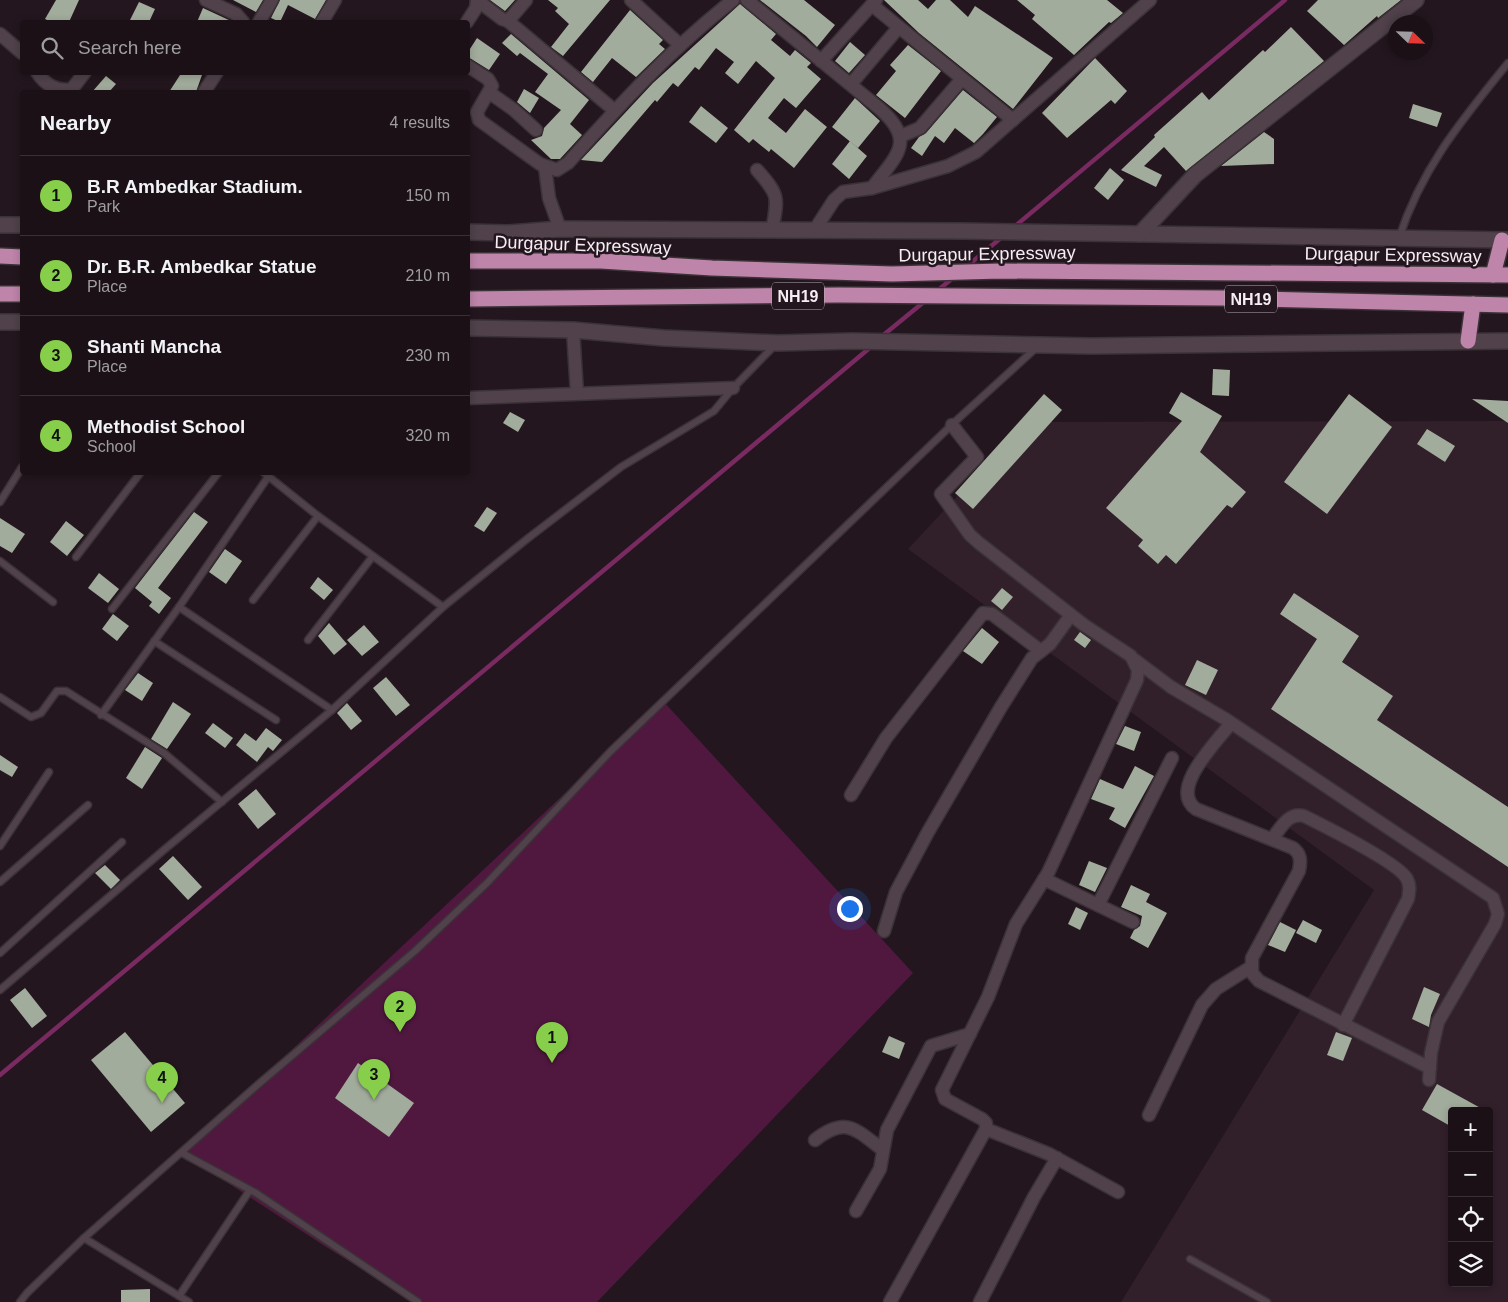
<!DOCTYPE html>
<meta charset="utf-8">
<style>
body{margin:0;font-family:Helvetica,sans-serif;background:#23191f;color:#f1f3f6}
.controls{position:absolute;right:15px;bottom:15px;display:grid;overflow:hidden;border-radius:5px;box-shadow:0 2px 8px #0003}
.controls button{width:45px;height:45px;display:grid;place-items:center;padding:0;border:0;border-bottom:1px solid #383035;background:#1a1016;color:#f1f3f6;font:25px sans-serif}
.compass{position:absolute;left:1388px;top:15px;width:45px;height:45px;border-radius:50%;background:#1a1016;box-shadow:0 2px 8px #0003;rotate:113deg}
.you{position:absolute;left:849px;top:908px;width:18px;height:18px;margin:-12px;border:4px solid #fff;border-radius:50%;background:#1a73e8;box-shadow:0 0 0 8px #1a73e833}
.badge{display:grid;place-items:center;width:32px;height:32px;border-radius:50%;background:#87cf4a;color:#111;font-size:16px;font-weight:700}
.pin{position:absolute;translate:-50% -41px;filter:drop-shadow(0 1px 2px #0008)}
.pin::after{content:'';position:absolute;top:26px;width:18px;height:15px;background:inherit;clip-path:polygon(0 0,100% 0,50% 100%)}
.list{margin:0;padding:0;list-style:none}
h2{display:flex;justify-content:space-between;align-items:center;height:65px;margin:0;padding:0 20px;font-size:21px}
h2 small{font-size:16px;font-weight:400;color:#9f9da1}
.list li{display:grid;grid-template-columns:32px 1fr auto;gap:15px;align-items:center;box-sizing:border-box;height:80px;padding:0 20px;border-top:1px solid #383035}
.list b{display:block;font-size:19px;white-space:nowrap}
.list p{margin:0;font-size:16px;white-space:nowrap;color:#9f9da1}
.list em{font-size:16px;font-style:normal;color:#9f9da1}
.icon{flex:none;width:28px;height:28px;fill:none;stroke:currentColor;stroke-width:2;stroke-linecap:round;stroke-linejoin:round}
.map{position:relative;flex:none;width:1508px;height:1302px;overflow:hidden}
.search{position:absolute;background:#1a1016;box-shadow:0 2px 8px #0003;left:20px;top:20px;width:450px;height:55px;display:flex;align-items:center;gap:12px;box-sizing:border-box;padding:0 18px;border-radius:5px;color:#9f9da1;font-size:19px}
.panel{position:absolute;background:#1a1016;box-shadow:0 2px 8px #0003;left:20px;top:90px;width:450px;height:385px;border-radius:5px}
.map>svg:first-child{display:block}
.built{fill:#311f2a;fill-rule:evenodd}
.green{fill:#50183f}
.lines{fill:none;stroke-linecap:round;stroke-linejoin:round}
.stream{stroke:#782a61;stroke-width:4.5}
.building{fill:#a2ac9c}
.service-casing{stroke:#3b3237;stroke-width:9}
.minor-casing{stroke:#3b3237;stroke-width:15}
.tertiary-casing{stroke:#3b3237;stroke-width:18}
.trunk-casing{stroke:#3b3237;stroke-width:18}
.service{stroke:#50414a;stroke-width:6}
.minor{stroke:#50414a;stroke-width:12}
.tertiary{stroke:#50414a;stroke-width:15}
.trunk{stroke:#be84a9;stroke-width:15}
.labels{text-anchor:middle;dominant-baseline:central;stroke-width:5;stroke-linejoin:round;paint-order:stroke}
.shield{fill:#23161e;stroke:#b7acb2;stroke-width:1}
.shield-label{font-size:16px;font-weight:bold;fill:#f6edf2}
.street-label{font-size:18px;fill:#f6edf2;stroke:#23161e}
</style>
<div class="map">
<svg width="1508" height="1302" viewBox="0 0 1508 1302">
<rect width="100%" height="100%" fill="#23161e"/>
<path class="built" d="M1508 421V1302H1121L1374 890 908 549 1026 422ZM1452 1111H1489V1283H1452Z"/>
<polygon class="green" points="663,701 913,973 597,1302 415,1302 323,1245 182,1153"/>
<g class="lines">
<g class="stream">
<polyline points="1014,227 1285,0"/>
<polyline points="966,267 1002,237"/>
<polyline points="937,291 954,277"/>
<polyline points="881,337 925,301"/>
<polyline points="0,1075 872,346"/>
</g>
</g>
<g class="building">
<polygon points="56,0 79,0 69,22 51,22 45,19"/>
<polygon points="233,0 263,0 256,12"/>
<polygon points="280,0 326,0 315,19 288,5 280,22 271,18"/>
<polygon points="490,0 515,0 505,11"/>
<polygon points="548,0 610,0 563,56 551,47 569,24 555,11 558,8"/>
<polygon points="760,0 804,0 835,25 817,47 806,36"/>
<polygon points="884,0 918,0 928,9 936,0 950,0 968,17 975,6 1053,58 1013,109 919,33"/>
<polygon points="1017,0 1107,0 1123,13 1111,23 1109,22 1074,55 1032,19 1035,15"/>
<polygon points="1318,0 1401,0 1378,18 1377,16 1344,45 1307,11"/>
<polygon points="139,2 155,9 149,22 129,22"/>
<polygon points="740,4 776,34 771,40 790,56 795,50 811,63 807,67 821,79 796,108 784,98 768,118 786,133 805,109 827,127 794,168 771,149 769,152 753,139 749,143 734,130 775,78 756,61 738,84 725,73 734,62 716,48 699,70 695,67 678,87 673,83 657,102 655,100 602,162 581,160 653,83"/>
<polygon points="203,8 231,21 233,22 197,22"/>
<polygon points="630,10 663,40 659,44 665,49 636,77 612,58 593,82 581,72"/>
<polygon points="1291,27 1324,61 1186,171 1164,147 1144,166 1162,175 1156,187 1121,170 1155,137 1154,135 1202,92 1209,100 1263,50 1265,52"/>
<polygon points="511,34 589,100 570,124 582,135 560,159 551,159 531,140 542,136 544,128 561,110 535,92 548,74 520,53 517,56 502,43"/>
<polygon points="477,38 500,54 489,70 468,57 468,52"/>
<polygon points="850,42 865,55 849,73 835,61"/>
<polygon points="908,45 941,71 905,118 876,95 896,71 890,65"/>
<polygon points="1095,58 1127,91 1115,104 1111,100 1067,138 1042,113"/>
<polygon points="182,72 203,72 196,92 169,92"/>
<polygon points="106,76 116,84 109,92 92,92"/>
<polygon points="524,89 539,98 530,113 517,102"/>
<polygon points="963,90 997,117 983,134 974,143 955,128 944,143 935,136 922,156 911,148 919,137 926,133"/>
<polygon points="855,98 880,121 858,148 832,127"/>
<polygon points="1413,104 1442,113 1437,127 1409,118"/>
<polygon points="701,106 728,128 716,143 689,122"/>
<polygon points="1264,132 1274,139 1274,164 1221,166"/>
<polygon points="850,141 867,156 849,179 832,164"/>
<polygon points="1110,168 1124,180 1108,200 1094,188"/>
<polygon points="1213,369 1230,370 1229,396 1212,395"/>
<polygon points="1181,392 1222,416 1200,452 1246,492 1232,508 1227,505 1176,564 1166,555 1158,564 1138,546 1143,540 1106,508 1182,421 1169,413"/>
<polygon points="1044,394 1062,410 973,509 955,493"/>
<polygon points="1349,394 1392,427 1327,514 1284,482"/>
<polygon points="1472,399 1508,401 1508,423"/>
<polygon points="510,412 525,420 518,432 503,423"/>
<polygon points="1427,429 1455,446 1445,462 1417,444"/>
<polygon points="487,507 497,513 484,532 474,526"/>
<polygon points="194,512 208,522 158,588 171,598 159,614 149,606 152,602 135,588"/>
<polygon points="0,518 25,534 12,553 0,546"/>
<polygon points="66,521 84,535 67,556 50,542"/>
<polygon points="225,549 242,561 226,584 209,572"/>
<polygon points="99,573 119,589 108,603 88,588"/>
<polygon points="318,577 333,590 324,600 310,588"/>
<polygon points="1002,588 1013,597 1002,610 991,601"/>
<polygon points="1294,593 1359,636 1342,662 1393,696 1377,720 1508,807 1508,867 1271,709 1317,639 1280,614"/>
<polygon points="113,614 129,626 117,641 102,629"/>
<polygon points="329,623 347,644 334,655 318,636"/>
<polygon points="364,625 379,642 362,656 347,640"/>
<polygon points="982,628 999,642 982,664 963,651"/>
<polygon points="1080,632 1091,640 1085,648 1074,640"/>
<polygon points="1197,660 1218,670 1206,695 1185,685"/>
<polygon points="138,673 153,683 142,701 125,690"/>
<polygon points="386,677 410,705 396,716 373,688"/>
<polygon points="173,702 191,714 167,749 151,739"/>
<polygon points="347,703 362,721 351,730 337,713"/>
<polygon points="213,723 233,738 225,748 205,733"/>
<polygon points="1125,726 1141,732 1134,751 1116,744"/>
<polygon points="266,728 282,740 273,751 268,747 257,762 236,745 245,733 256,741"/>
<polygon points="145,747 162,758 142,789 126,778"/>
<polygon points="0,755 18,767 12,777 0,770"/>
<polygon points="1135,766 1154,776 1125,828 1109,819 1115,808 1091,799 1100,779 1123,789"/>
<polygon points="256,789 276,814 258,829 238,804"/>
<polygon points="173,856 202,887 188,900 159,869"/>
<polygon points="1089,861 1107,868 1095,892 1079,885"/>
<polygon points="105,865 120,880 111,889 95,873"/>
<polygon points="1131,885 1150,894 1146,902 1167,913 1148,948 1130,938 1134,930 1140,926 1142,916 1121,907"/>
<polygon points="1076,907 1088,913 1080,930 1068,924"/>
<polygon points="1303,920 1322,930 1316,943 1296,933"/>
<polygon points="1280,922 1296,930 1285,952 1268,945"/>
<polygon points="1424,987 1440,994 1431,1015 1429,1027 1412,1019"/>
<polygon points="25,988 47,1016 32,1028 10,1000"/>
<polygon points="125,1032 185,1103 151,1132 91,1060"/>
<polygon points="1336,1032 1352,1038 1343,1061 1327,1055"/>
<polygon points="889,1036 905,1043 899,1059 882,1052"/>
<polygon points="358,1063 414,1103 389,1137 335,1098"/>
<polygon points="1437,1084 1486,1111 1452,1111 1452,1127 1422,1110"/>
<polygon points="150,1289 150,1302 121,1302 121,1290"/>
</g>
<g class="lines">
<g class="service-casing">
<g id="service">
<path d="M1399 238C1422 167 1462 120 1508 63"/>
<polyline points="263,472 318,516 443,607"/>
<polyline points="0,502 22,467"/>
<polyline points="76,557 141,472"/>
<polyline points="0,561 53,602"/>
<polyline points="253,600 318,516"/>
<polyline points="179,607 332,710"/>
<polyline points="112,609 219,472"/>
<polyline points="308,640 373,556"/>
<polyline points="154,641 276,720"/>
<polyline points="0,697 31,717 41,713 57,691 66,691 164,753 222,802"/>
<polyline points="101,715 179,607 268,477"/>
<polyline points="0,846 49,772"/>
<polyline points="0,882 88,805"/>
<polyline points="0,953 122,842"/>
<polyline points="0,990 165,849 332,710 443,607 527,539 621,467 714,411 733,388 775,345"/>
<polyline points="182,1153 256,1193 418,1302"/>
<polyline points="84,1238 189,1302"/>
<polyline points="1190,1259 1267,1302"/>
<polyline points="179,1296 250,1190"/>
<polyline points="20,1302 27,1293 84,1238 254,1088 415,951 487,883 610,752 959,418 1036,348"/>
</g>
</g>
<g class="minor-casing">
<g id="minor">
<polyline points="206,0 236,14 243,22"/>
<polyline points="477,0 502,19 508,21 526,0"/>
<polyline points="631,0 679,44"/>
<path d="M747 0 879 108C917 141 897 155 872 188"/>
<polyline points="872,5 1013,120"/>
<polyline points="508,21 614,110"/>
<polyline points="259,22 272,0"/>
<polyline points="322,22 335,0"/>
<polyline points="467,22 476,8 477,0"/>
<polyline points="0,34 22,53"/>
<polyline points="821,61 876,0"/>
<path d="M468 66 488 79 492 86 477 112 479 120 540 164 557 170 568 163C622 102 669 51 733 0"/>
<path d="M37 72C45 85 58 92 72 89L85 72"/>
<polyline points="851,84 899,27"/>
<polyline points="204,92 217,72"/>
<polyline points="490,93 514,110 536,130"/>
<polyline points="901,136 920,128 962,79"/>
<polyline points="545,167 549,198 560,229"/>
<path d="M757 170C780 196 778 197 772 231"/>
<polyline points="814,231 834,200 843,192 872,188 948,166 976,152 1150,0"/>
<polyline points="573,330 577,393"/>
<polyline points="468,398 733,388"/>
<polyline points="1135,660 1171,687 1227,720 1493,898 1498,914 1495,924 1438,1022 1431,1053 1429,1080"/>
<path d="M1231 723C1217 742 1168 789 1196 809L1293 848C1301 854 1301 861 1299 871L1252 958V973L1259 981 1430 1068"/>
<polyline points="851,795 886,738 983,613 992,614 1041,651"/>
<path d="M1272 839C1281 828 1288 812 1304 816 1324 826 1399 863 1407 879 1411 886 1409 892 1408 899L1343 1025"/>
<polyline points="1044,879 1133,922"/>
<polyline points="1098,905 1172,758"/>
<polyline points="884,931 896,892 928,832 1001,707 1032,658 1050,644 1071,615"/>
<polyline points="1149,1115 1202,1005 1216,989 1251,967"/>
<polyline points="986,1129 1049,1154 1118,1192"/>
<path d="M815 1140C846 1116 855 1129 883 1150"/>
<polyline points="856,1211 880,1169 887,1130 931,1046 970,1034"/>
<polyline points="890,1302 986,1129 986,1123 982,1119 945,1099 942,1090 988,997 1016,924 1048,873 1137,680 1138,670 1131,656 1084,625 979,543 970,535 941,494 977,457 952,425"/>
<polyline points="980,1302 1034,1197 1057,1158"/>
</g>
</g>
<g class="tertiary-casing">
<g id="tertiary">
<polyline points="0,225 22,225"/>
<polyline points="468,232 508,233 560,229 962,231 1508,240"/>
<polyline points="1140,234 1195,175 1416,0"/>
<polyline points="0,322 22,322"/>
<polyline points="468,328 573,330 664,338 778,343 852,341 1091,346 1508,341"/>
</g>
</g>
<g class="trunk-casing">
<g id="trunk">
<polyline points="0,256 22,257"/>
<polyline points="468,261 601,261 712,268 892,274 1001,271 1508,275"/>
<polyline points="1493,275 1502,240"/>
<polyline points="0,294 22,294"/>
<polyline points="468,299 839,295 1222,298 1508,305"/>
<polyline points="1468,341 1473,304"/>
</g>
</g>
<use href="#service" class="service"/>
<use href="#minor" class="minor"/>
<use href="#tertiary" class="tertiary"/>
<use href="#trunk" class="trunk"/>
</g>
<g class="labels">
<g class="shield">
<rect x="772" y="282.5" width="52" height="27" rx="4"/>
<rect x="1225" y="285.5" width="52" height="27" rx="4"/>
</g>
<g class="shield-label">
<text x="798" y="296">NH19</text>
<text x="1251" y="299">NH19</text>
</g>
<g class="street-label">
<text transform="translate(583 245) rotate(2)">Durgapur Expressway</text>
<text transform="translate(987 254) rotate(-1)">Durgapur Expressway</text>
<text transform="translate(1393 255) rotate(1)">Durgapur Expressway</text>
</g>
</g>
</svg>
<div class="controls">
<button>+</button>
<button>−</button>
<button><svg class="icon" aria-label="locate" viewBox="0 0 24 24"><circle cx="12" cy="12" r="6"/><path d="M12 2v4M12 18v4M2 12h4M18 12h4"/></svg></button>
<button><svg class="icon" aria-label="layers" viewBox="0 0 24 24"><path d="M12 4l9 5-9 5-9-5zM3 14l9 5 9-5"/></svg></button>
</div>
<svg class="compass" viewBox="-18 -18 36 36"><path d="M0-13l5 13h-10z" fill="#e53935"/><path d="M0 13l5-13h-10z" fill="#9f9da1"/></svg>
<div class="you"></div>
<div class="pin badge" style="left:552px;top:1063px">1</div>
<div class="pin badge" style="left:400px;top:1032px">2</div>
<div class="pin badge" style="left:374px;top:1100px">3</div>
<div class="pin badge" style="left:162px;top:1103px">4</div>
<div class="search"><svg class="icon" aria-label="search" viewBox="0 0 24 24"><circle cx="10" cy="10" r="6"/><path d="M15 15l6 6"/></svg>Search here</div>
<section class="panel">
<h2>Nearby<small>4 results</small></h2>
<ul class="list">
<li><span class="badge">1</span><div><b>B.R Ambedkar Stadium.</b><p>Park</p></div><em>150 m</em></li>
<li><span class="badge">2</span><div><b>Dr. B.R. Ambedkar Statue</b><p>Place</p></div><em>210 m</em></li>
<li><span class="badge">3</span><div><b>Shanti Mancha</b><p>Place</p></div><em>230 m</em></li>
<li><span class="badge">4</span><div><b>Methodist School</b><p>School</p></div><em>320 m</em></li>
</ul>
</section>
</div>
